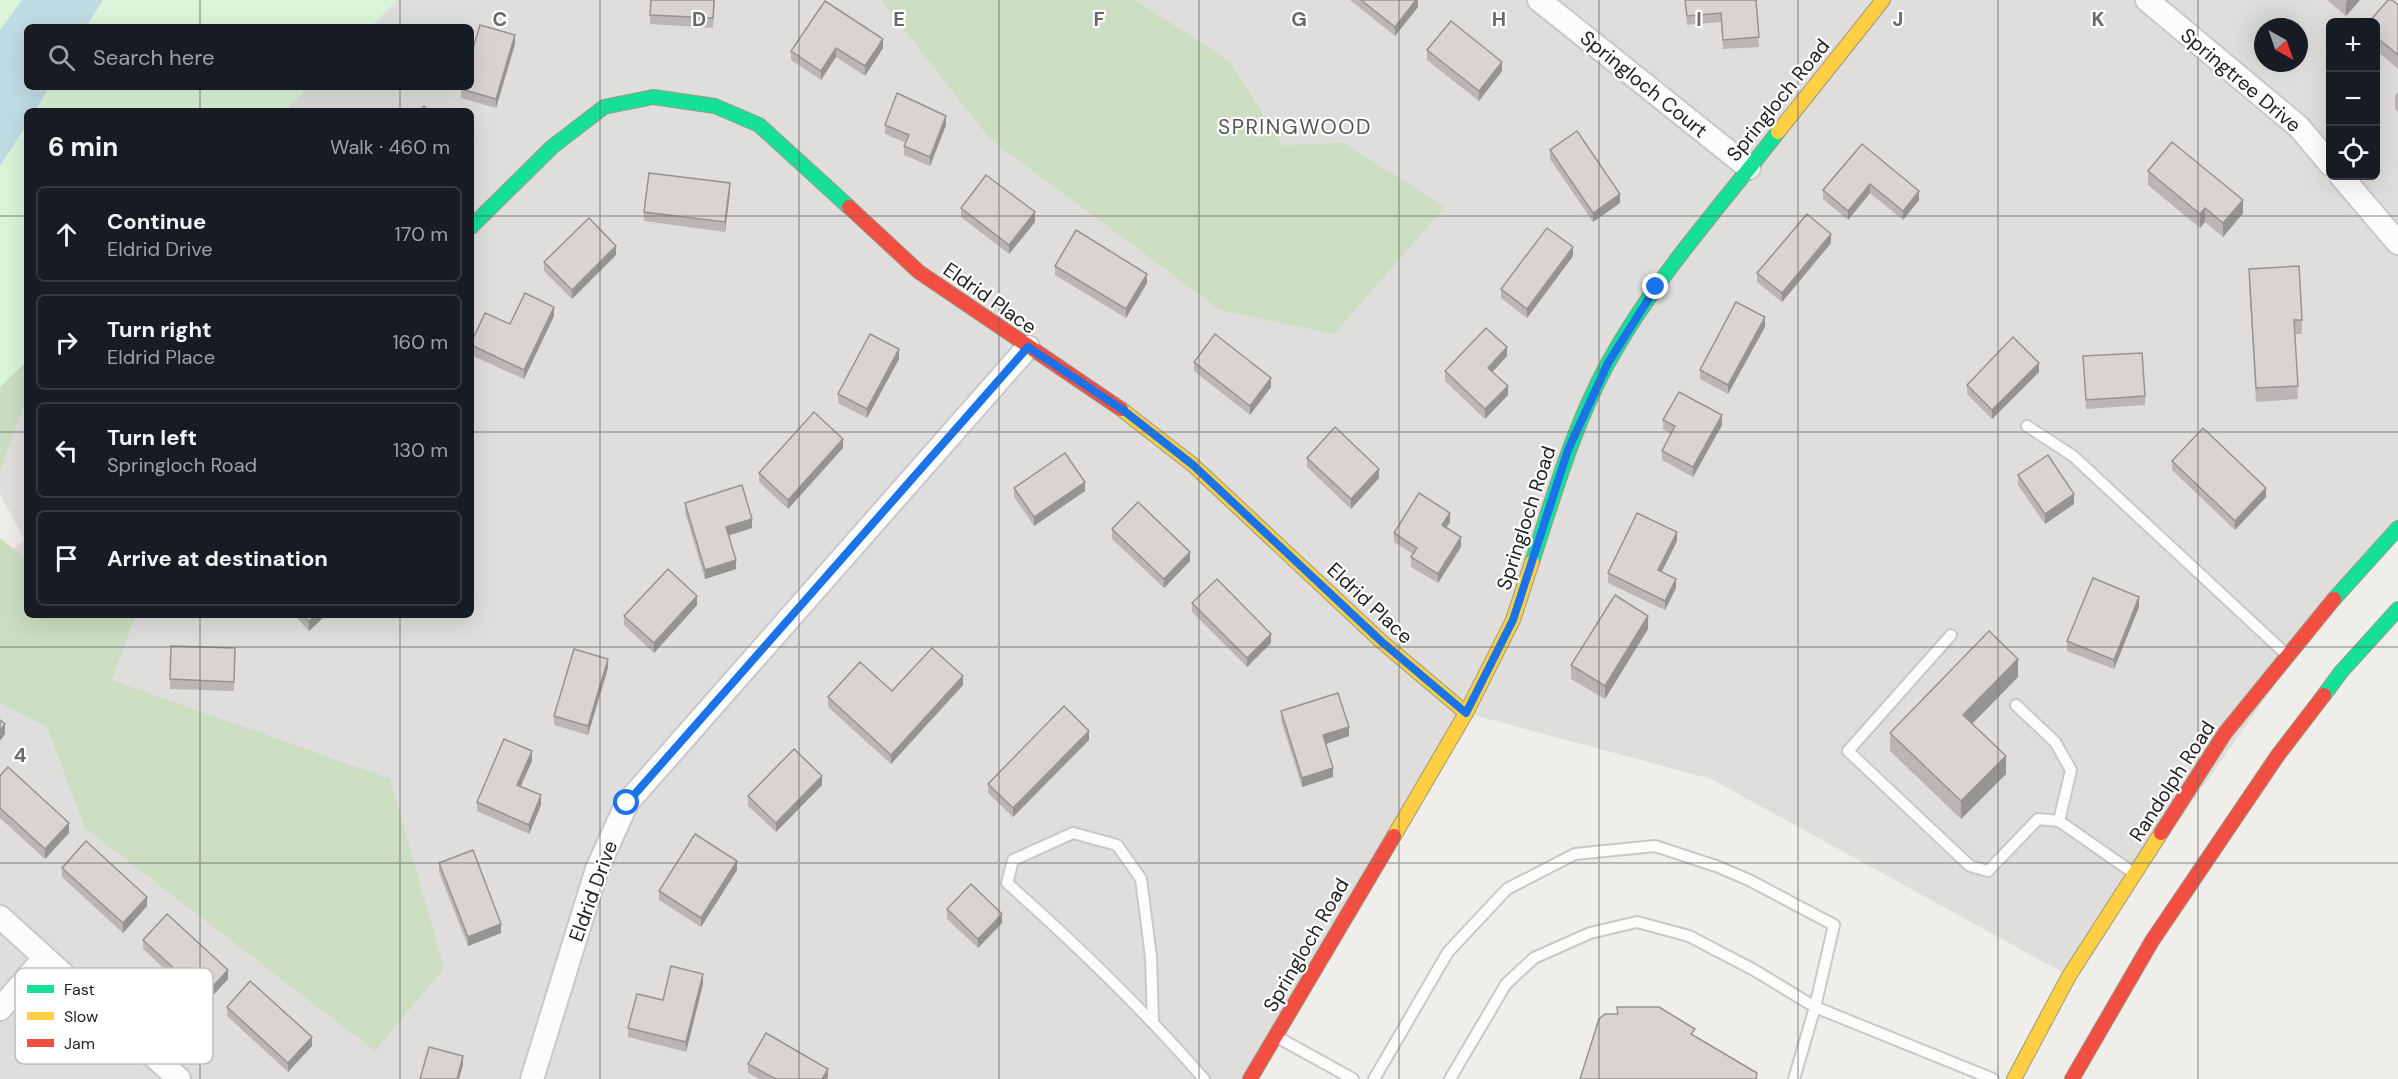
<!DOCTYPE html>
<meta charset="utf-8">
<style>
body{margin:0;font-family:"DM Sans",sans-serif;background:#20242c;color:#f1f3f6}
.controls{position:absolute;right:18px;top:18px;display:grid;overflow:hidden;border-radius:9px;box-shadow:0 6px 24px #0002}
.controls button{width:54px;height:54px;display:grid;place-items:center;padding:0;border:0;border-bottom:2px solid #363941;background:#171b24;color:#f1f3f6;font:30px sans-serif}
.compass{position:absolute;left:2254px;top:18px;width:54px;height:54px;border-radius:50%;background:#171b24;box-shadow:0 6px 24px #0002;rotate:140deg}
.stop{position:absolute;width:18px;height:18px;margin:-14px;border:4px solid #1a73e8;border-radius:50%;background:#fff}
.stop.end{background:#1a73e8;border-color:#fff;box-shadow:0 2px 6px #0008}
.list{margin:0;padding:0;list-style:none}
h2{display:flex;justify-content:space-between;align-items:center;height:78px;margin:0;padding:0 24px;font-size:26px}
h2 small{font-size:20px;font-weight:400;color:#9ea1a6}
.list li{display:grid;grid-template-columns:39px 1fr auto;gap:18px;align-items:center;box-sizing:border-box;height:96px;margin:0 12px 12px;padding:0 12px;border:2px solid #363941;border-radius:9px}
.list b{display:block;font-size:22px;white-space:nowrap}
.list p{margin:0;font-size:20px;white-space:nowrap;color:#9ea1a6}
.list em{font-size:20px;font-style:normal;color:#9ea1a6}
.icon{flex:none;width:33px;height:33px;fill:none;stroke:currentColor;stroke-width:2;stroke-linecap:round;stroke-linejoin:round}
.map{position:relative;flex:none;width:2398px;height:1079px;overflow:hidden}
.search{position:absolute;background:#171b24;box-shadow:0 6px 24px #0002;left:24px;top:24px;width:450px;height:66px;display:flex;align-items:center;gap:15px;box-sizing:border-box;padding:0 21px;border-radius:9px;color:#9ea1a6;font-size:22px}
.panel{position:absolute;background:#171b24;box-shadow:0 6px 24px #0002;left:24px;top:108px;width:450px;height:510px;border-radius:9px}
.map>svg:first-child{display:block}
.residential{fill:#dfdedc;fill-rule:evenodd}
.forest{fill:#cbdec1}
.park{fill:#daf5da}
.water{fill:#bfdbe3}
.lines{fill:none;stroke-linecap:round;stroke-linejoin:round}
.lane-casing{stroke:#c9c8c7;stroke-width:14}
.street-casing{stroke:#c9c8c7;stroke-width:26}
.fast-casing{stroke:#999a82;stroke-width:16}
.slow-casing{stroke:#999a82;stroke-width:16}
.jam-casing{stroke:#999a82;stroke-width:16}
.lane{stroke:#fdfcfc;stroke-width:10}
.street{stroke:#fdfcfc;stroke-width:22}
.fast{stroke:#16e098;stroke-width:14}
.slow{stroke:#ffcf43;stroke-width:14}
.jam{stroke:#f24e42;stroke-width:14}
.wall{fill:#b9b6b5}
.shaded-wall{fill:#969493}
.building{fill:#d7d4d2;stroke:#969493;stroke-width:1.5}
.route{stroke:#1a73e8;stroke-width:8}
.grid{fill:none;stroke:#6a6968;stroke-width:1.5;stroke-opacity:0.55}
.labels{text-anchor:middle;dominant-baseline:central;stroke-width:4.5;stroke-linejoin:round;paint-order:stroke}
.street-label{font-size:20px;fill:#222;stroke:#fff}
.neighbourhood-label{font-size:21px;letter-spacing:1.5px;fill:#555;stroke:#fff}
.key{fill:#fff;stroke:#bdbdbd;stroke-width:1.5}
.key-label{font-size:16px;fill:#222}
.grid-label{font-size:20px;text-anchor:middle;font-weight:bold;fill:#6a6968;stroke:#fff;stroke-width:4.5;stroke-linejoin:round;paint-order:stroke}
</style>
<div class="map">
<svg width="2398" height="1079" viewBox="0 0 2398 1079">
<rect width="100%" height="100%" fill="#f0eeeb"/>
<path class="residential" d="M397 0H2398V528L2348 581 2069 976 1711 779 1466 713 1250 1079H0V561L24 539 0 494V388L27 361V615H471V111H284L308 87H471V27H370ZM2330 22H2376V176H2330ZM2263 27H2299V63H2263Z"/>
<g class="forest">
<polygon points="881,0 1135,0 1229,61 1283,145 1344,143 1445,207 1334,334 1220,310 990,139"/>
<polygon points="0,240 27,257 27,396 0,471"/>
<polygon points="0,538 27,560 27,615 136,615 112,680 390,779 444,968 375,1051 85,828 47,727 0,703"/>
</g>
<polygon class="park" points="0,0 397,0 370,27 27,27 27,87 308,87 284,111 27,111 27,361 0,387"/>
<polygon class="water" points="22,0 103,0 86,27 27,27 27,87 49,87 35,111 27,111 27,124 0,166 0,30"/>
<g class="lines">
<g class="lane-casing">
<g id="lane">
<polyline points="2027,426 2073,456 2285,653"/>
<polyline points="1951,635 1848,751 1970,866 1988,871 2038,819 2059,821 2132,872"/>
<polyline points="2016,705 2055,742 2071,770 2059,821"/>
<path d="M1153 1021 1151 957 1141 879 1117 845 1073 833 1013 860 1007 883C1077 945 1143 1009 1204 1079"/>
<polyline points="1277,1037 1353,1079"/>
<polyline points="1374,1079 1448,952 1507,889 1575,854 1655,846 1716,866 1749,880 1834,925 1815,1007 1754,970 1689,936 1637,922 1590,933 1534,958 1506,984 1450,1079"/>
<polyline points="1794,1079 1815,1007 1993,1079"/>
</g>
</g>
<g class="street-casing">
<g id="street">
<polyline points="1539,0 1749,168"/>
<polyline points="2147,0 2299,127 2330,164"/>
<polyline points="2341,176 2398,243"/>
<polyline points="0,917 179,1079"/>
<polyline points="0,1009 44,958"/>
<polyline points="532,1079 597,869 627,803 1028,347"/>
</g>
</g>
<g class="fast-casing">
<g id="fast">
<polyline points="471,227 552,147 604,107 653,97 715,106 759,125 849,207"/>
<path d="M1532 562C1554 495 1574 425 1608 363 1654 279 1720 207 1778 132"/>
<polyline points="2334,599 2398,528"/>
<polyline points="2324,695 2341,672 2398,609"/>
</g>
</g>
<g class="slow-casing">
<g id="slow">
<polyline points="1778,132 1883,0"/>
<polyline points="1121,409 1193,465 1382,642 1466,713"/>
<polyline points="1394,836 1466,713 1513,620 1532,562"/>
<polyline points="2014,1079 2069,976 2161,833"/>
</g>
</g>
<g class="jam-casing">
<g id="jam">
<polyline points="849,207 919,272 1121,409"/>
<polyline points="2161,833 2225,733 2334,599"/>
<polyline points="1250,1079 1394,836"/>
<polyline points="2072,1079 2152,941 2278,755 2324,695"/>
</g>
</g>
<use href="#lane" class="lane"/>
<use href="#street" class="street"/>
<use href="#fast" class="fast"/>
<use href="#slow" class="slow"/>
<use href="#jam" class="jam"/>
</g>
<g class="wall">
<polygon points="715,0 713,28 650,24 650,15"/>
<polygon points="1350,0 1418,0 1418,7 1395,36"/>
<polygon points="1685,0 1756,0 1759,47 1723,49 1721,22 1687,25"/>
<polygon points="2327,0 2360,0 2346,16"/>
<polygon points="825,1 883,48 865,76 836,57 821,80 791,60 791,51"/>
<polygon points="2398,5 2398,69 2376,50 2376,22"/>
<polygon points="515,44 496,108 461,98 461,89"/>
<polygon points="1427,50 1502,71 1479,101 1427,60"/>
<polygon points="2398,92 2398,112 2395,109 2395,96"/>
<polygon points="885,125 946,125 930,166 904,155 904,146 906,143 885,134"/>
<polygon points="1862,144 1919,200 1903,220 1870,193 1848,220 1823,199 1823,190"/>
<polygon points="1550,150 1620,203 1593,222 1550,159"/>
<polygon points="2148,171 2243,213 2223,237 2205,222 2200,228 2148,185"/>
<polygon points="730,192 725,232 644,221 644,212"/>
<polygon points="961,208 1035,222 1009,254 961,217"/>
<polygon points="1831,243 1782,302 1757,282 1757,273"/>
<polygon points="616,255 572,299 544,271 544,262"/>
<polygon points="1573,256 1527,318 1501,298 1501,289"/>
<polygon points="1055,266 1147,283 1126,318 1055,275"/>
<polygon points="2249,269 2302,320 2302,334 2295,334 2298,399 2256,402 2249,283"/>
<polygon points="554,316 524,379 471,355 471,343 510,324"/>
<polygon points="1765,327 1728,394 1700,379 1700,370"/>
<polygon points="1507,356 1492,372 1508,395 1485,419 1445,381 1445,371"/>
<polygon points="2083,356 2145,396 2145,405 2086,409"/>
<polygon points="899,359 867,418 838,403 838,394"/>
<polygon points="1194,362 1271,387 1250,415 1194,371"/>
<polygon points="2039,372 1992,419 1967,394 1967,385"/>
<polygon points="1663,420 1722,425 1693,477 1662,460 1662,451 1671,434 1663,429"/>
<polygon points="843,448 788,509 759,482 759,473"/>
<polygon points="1307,458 1379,478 1351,509 1307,467"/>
<polygon points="2172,461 2266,497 2235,530 2172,470"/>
<polygon points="2018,475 2074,504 2045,524 2018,485"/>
<polygon points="1014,488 1085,491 1034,526 1014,497"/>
<polygon points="685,503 752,528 728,536 736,569 705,579 685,512"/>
<polygon points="1450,522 1446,528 1461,547 1438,583 1411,567 1411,557 1413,554 1394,542 1394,533"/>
<polygon points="1112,529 1190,561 1164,588 1112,539"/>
<polygon points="1677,541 1662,571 1676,588 1665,610 1608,583 1608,573"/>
<polygon points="1192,603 1271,643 1247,667 1192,612"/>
<polygon points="697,605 654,653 624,625 624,616"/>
<polygon points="2139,607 2114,669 2067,651 2067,641"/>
<polygon points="294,615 326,615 309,631"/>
<polygon points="1648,629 1605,699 1571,679 1571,665"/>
<polygon points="171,646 235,648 234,691 170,689"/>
<polygon points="608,668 588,735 554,725 554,716"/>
<polygon points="2018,677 1972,724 2006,774 1961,819 1890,751 1890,733"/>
<polygon points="963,685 891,764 828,707 828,697"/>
<polygon points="1281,711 1349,736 1325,744 1333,777 1302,787 1281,720"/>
<polygon points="1089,740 1013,817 988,793 988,784"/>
<polygon points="532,761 521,786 541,805 529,834 477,811 477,802"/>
<polygon points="0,776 69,833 45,859 0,818"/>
<polygon points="822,785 776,832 748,806 748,796"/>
<polygon points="439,863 501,933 468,946 439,872"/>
<polygon points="62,868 147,906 123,933 62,877"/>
<polygon points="737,870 701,927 659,900 659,891"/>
<polygon points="947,909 1002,923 978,948 947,919"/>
<polygon points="143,940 228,979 204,1005 143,949"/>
<polygon points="703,984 686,1052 628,1037 628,1028 663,1000"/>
<polygon points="227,1007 312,1046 288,1072 227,1016"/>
<polygon points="748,1064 828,1078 827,1079 759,1079 748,1073"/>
</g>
<g class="shaded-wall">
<polygon points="1416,0 1418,0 1418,7 1395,36 1395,27"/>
<polygon points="2348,0 2360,0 2346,16 2346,2"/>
<polygon points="515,35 515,44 496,108 496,99"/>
<polygon points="883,39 883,48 865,76 865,66"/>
<polygon points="836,48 836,57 821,80 821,71"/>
<polygon points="1502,62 1502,71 1479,101 1479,91"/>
<polygon points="946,116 946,125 930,166 930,157"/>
<polygon points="730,183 730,192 725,232 725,222"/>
<polygon points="1870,184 1870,193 1848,220 1848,211"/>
<polygon points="1919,191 1919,200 1903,220 1903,211"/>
<polygon points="1620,194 1620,203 1593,222 1593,213"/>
<polygon points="2243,200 2243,213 2223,237 2223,223"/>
<polygon points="2205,208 2205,222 2200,228 2200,214"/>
<polygon points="1035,212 1035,222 1009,254 1009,245"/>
<polygon points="1831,234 1831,243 1782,302 1782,293"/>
<polygon points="616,246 616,255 572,299 572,290"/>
<polygon points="1573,247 1573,256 1527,318 1527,309"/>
<polygon points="1147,274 1147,283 1126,318 1126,309"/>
<polygon points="554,307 554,316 524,379 524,370"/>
<polygon points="1765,317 1765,327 1728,394 1728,385"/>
<polygon points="1507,347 1507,356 1488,377 1488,368"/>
<polygon points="899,349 899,359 867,418 867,409"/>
<polygon points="2039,363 2039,372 1992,419 1992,410"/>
<polygon points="1271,378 1271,387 1250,415 1250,406"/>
<polygon points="1508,386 1508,395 1485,419 1485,409"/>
<polygon points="1722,415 1722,425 1693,477 1693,467"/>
<polygon points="843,439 843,448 788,509 788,500"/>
<polygon points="1379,469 1379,478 1351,509 1351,499"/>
<polygon points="1085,482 1085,491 1034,526 1034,517"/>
<polygon points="2266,488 2266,497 2235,530 2235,521"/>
<polygon points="2074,494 2074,504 2045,524 2045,514"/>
<polygon points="1450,513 1450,522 1442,534 1442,525"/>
<polygon points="752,519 752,528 726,536 726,527"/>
<polygon points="1677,532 1677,541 1658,579 1658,570"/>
<polygon points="1461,537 1461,547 1438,583 1438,574"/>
<polygon points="1190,552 1190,561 1164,588 1164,579"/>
<polygon points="736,560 736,569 705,579 705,570"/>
<polygon points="1676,579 1676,588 1665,610 1665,601"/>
<polygon points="697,596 697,605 654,653 654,643"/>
<polygon points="2139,597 2139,607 2114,669 2114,660"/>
<polygon points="316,615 326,615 309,631 309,621"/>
<polygon points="1648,616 1648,629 1605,699 1605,686"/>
<polygon points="1271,634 1271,643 1247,667 1247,658"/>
<polygon points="608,659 608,668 588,735 588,726"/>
<polygon points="2018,659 2018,677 1963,733 1963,715"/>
<polygon points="963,676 963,685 891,764 891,755"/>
<polygon points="5,724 5,734 0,741 0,731"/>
<polygon points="1349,727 1349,736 1323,745 1323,735"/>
<polygon points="1089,731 1089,740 1013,817 1013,808"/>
<polygon points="532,751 532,761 517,794 517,785"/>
<polygon points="2006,756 2006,774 1961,819 1961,801"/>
<polygon points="1333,768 1333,777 1302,787 1302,778"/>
<polygon points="822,776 822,785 776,832 776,823"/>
<polygon points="541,795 541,805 529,834 529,825"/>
<polygon points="69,823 69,833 45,859 45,849"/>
<polygon points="737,861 737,870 701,927 701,918"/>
<polygon points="147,897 147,906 123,933 123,923"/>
<polygon points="1002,914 1002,923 978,948 978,939"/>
<polygon points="501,924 501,933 468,946 468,937"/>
<polygon points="228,970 228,979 204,1005 204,996"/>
<polygon points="703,974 703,984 686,1052 686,1042"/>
<polygon points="312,1037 312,1046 288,1072 288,1063"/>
<polygon points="463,1056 463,1065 459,1079 457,1079"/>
<polygon points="828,1069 828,1078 827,1079 822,1079"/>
</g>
<g class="building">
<polygon points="651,0 714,0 713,18 650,15"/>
<polygon points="1361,0 1416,0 1395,27"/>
<polygon points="1685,0 1756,0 1759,37 1723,40 1721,13 1687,16"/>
<polygon points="2388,0 2392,0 2398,5 2398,55 2376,37 2376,22 2369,22"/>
<polygon points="825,1 883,39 865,66 836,48 821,71 791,51"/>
<polygon points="1451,21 1502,62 1479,91 1427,50"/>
<polygon points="480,25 515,35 496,99 461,89 462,87 471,87 471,55"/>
<polygon points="897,93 946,116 930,157 904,146 909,135 885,125"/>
<polygon points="424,106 429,111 419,111"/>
<polygon points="1577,131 1620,194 1593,213 1550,150"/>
<polygon points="2172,142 2243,200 2223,223 2205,208 2200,214 2148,171"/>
<polygon points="1862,144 1919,191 1903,211 1870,184 1848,211 1823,190"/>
<polygon points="649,173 730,183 725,222 644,212"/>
<polygon points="986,175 1035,212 1009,245 961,208"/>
<polygon points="1807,214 1831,234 1782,293 1757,273"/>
<polygon points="589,218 616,246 572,290 544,262"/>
<polygon points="1547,228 1573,247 1527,309 1501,289"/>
<polygon points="1076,230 1147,274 1126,309 1055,266"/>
<polygon points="2299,266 2302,320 2294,320 2298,386 2256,388 2249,269"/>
<polygon points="525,293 554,307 524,370 471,345 471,343 485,313 510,324"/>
<polygon points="1736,302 1765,317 1728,385 1700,370"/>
<polygon points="1486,328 1507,347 1488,368 1508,386 1485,409 1445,371"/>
<polygon points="870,334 899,349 867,409 838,394"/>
<polygon points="1215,334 1271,378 1250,406 1194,362"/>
<polygon points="2013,337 2039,363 1992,410 1967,385"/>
<polygon points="2142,353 2145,396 2086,400 2083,356"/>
<polygon points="1679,392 1722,415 1693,467 1662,451 1675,426 1663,420"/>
<polygon points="814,412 843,439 788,500 759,473"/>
<polygon points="1335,427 1379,469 1351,499 1307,458"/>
<polygon points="2203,428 2266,488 2235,521 2172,461"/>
<polygon points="1065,453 1085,482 1034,517 1014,488"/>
<polygon points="2048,455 2074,494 2045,514 2018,475"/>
<polygon points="742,485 752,519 726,527 736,560 705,570 685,503"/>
<polygon points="1419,493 1450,513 1442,525 1461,537 1438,574 1411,557 1417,548 1394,533"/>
<polygon points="1138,502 1190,552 1164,579 1112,529"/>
<polygon points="1637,513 1677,532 1658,570 1676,579 1665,601 1608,573"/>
<polygon points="668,569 697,596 654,643 624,616"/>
<polygon points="2093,578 2139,597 2114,660 2067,641"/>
<polygon points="1217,579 1271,634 1247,658 1192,603"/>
<polygon points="1615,595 1648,616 1605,686 1571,665"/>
<polygon points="303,615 316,615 309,621"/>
<polygon points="1989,631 2018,659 1963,715 2006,756 1961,801 1890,733"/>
<polygon points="171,646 235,648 234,682 170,679"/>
<polygon points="932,648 963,676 891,755 828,697 860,662 892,691"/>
<polygon points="574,649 608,659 588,726 554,716"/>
<polygon points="1338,693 1349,727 1323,735 1333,768 1302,778 1281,711"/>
<polygon points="1064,706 1089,731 1013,808 988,784"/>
<polygon points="0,720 5,724 0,731"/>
<polygon points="504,739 532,751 517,785 541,795 529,825 477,802"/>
<polygon points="794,749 822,776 776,823 748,796"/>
<polygon points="8,767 69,823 45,849 0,808 0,776"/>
<polygon points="695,834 737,861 701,918 659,891"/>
<polygon points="86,841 147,897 123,923 62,868"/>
<polygon points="473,850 501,924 468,937 439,863"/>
<polygon points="971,884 1002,914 978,939 947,909"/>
<polygon points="167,914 228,970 204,996 143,940"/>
<polygon points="671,966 703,974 686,1042 628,1028 637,994 663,1000"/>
<polygon points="250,981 312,1037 288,1063 227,1007"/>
<polygon points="1617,1007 1659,1007 1695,1029 1691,1034 1757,1073 1756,1079 1580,1079 1599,1019 1605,1014 1618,1014"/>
<polygon points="766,1033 828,1069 822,1079 776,1079 748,1064"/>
<polygon points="429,1047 463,1056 457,1079 420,1079"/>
</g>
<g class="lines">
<polyline class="route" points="627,803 1028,347 1123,410 1193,465 1382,642 1466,713 1513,620 1568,450 1608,363 1656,287"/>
</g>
<path class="grid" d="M200 0V27M400 0V27M600 0V1079M799 0V1079M999 0V1079M1199 0V1079M1399 0V1079M1599 0V1079M1798 0V1079M1998 0V1079M2198 0V1079M200 87V111M400 87V111M0 216H27M471 216H2398M0 432H27M471 432H2398M200 615V1079M400 615V1079M0 647H2398M0 863H2398"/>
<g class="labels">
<g class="street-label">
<text transform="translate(2241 80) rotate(40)">Springtree Drive</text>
<text transform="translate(1644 84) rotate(39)">Springloch Court</text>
<text transform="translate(1778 100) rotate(-51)">Springloch Road</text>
<text transform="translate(990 298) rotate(35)">Eldrid Place</text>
<text transform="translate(1526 518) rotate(-72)">Springloch Road</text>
<text transform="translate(1370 603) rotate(43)">Eldrid Place</text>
<text transform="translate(2172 781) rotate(-57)">Randolph Road</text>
<text transform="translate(593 891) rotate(-70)">Eldrid Drive</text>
<text transform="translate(1306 945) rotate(-60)">Springloch Road</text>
</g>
<g class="neighbourhood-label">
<text x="1295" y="127">SPRINGWOOD</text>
</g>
</g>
<rect x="15" y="968" width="198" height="96" rx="9" class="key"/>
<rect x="27" y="985" width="27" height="8" fill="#16e098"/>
<rect x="27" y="1012" width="27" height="8" fill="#ffcf43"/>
<rect x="27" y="1039" width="27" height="8" fill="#f24e42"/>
<g class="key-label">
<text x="64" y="995">Fast</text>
<text x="64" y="1022">Slow</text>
<text x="64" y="1049">Jam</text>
</g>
<g class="grid-label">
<text x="500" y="26">C</text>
<text x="699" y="26">D</text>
<text x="899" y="26">E</text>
<text x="1099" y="26">F</text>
<text x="1299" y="26">G</text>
<text x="1499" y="26">H</text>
<text x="1699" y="26">I</text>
<text x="1898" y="26">J</text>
<text x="2098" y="26">K</text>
<text x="20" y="762">4</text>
</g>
</svg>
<div class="controls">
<button>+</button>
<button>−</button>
<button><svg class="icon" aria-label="locate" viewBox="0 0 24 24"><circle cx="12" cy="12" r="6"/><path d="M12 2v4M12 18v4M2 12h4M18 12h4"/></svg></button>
</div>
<svg class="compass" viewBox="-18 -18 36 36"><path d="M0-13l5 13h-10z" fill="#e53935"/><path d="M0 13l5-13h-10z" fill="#9ea1a6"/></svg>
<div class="stop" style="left:627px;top:803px"></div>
<div class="stop end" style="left:1656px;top:287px"></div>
<div class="search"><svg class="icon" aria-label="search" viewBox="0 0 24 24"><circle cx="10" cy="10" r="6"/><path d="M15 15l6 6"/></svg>Search here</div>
<section class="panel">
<h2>6 min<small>Walk · 460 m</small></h2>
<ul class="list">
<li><svg class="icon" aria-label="ahead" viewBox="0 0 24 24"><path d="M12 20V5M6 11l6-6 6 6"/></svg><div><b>Continue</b><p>Eldrid Drive</p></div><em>170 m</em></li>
<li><svg class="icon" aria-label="right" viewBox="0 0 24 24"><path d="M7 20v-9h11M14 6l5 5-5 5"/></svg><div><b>Turn right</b><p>Eldrid Place</p></div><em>160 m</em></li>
<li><svg class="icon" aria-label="left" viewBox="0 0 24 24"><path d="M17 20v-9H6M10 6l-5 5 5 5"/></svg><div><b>Turn left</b><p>Springloch Road</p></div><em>130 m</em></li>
<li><svg class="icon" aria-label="arrive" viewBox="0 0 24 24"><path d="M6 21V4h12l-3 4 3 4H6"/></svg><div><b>Arrive at destination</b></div></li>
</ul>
</section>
</div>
